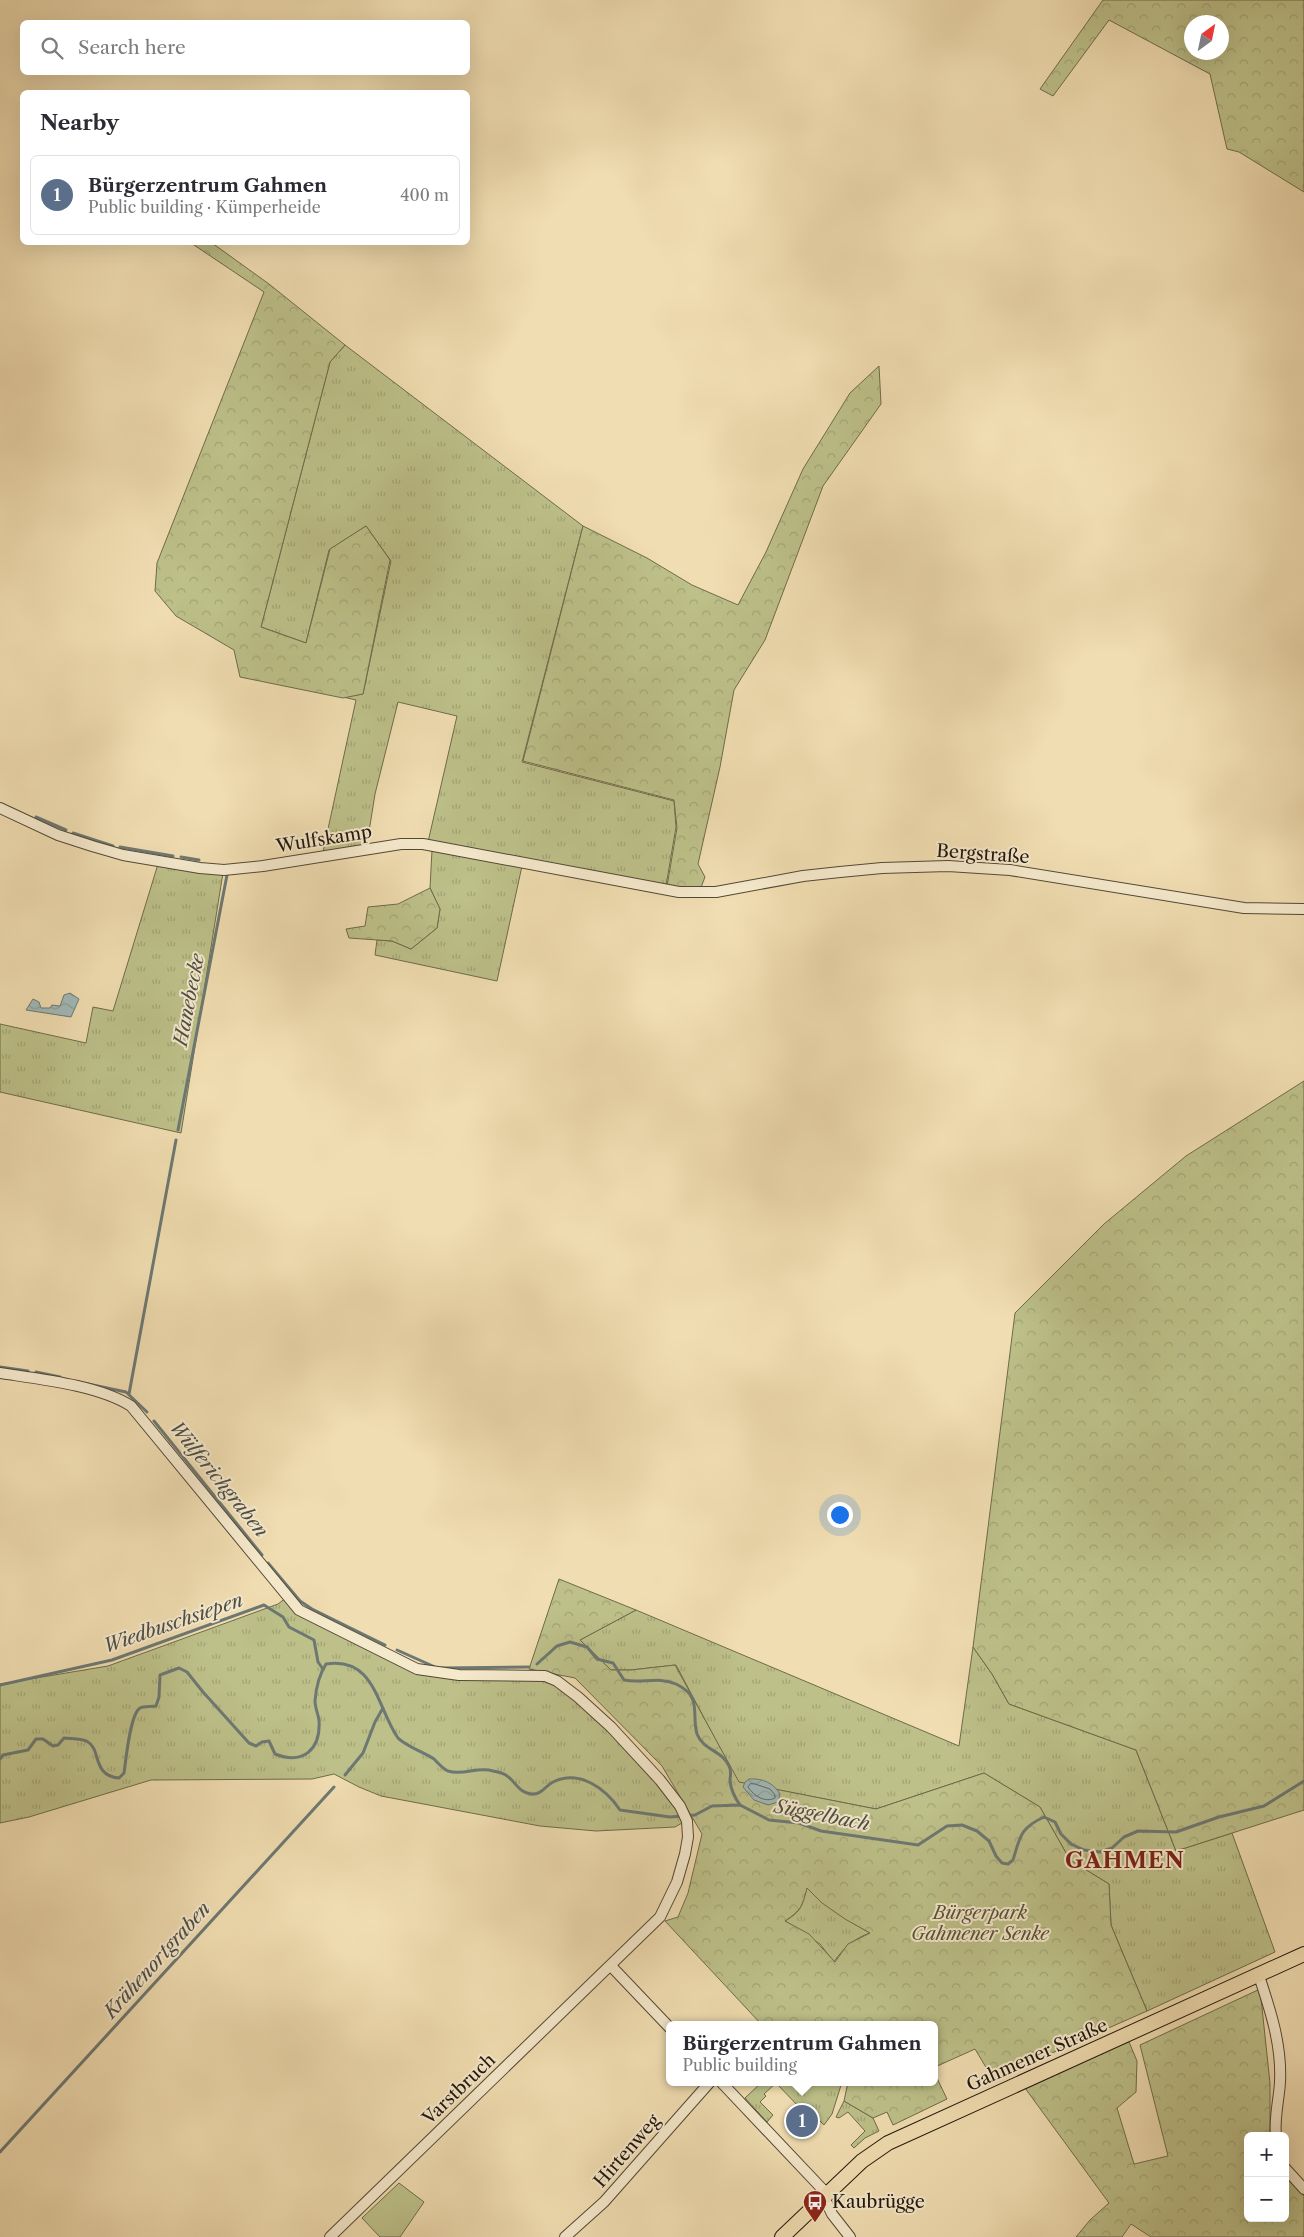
<!DOCTYPE html>
<meta charset="utf-8">
<style>
body{margin:0;font-family:"Libre Caslon Text",serif;background:#f7f7f7;color:#2b2b33}
.controls{position:absolute;right:15px;bottom:15px;display:grid;overflow:hidden;border-radius:8px;box-shadow:0 5px 20px #0002}
.controls button{width:45px;height:45px;display:grid;place-items:center;padding:0;border:0;border-bottom:1px solid #e1e1e2;background:#fff;color:#2b2b33;font:25px sans-serif}
.compass{position:absolute;left:1184px;top:15px;width:45px;height:45px;border-radius:50%;background:#fff;box-shadow:0 5px 20px #0002;rotate:33deg}
.you{position:absolute;left:839px;top:1514px;width:18px;height:18px;margin:-12px;border:4px solid #fff;border-radius:50%;background:#1a73e8;box-shadow:0 0 0 8px #1a73e833}
.badge{display:grid;place-items:center;width:32px;height:32px;border-radius:50%;background:#0f766e;color:#fff;font-size:16px;font-weight:700}
.pin{position:absolute;translate:-50% -50%;border:2px solid #fff;box-shadow:0 1px 5px #0006}
.popup{position:absolute;left:666px;top:2021px;width:272px;height:65px;box-sizing:border-box;display:grid;place-content:center;border-radius:8px;background:#fff;filter:drop-shadow(0 1px 4px #0005);font-size:16px;white-space:nowrap;color:#7c7c81}
.popup b{font-size:19px;color:#2b2b33}
.popup::after{content:'';position:absolute;left:50%;top:100%;margin-left:-10px;border:10px solid transparent;border-top-color:#fff}
.list{margin:0;padding:0;list-style:none}
h2{display:flex;justify-content:space-between;align-items:center;height:65px;margin:0;padding:0 20px;font-size:21px}
h2 small{font-size:16px;font-weight:400;color:#7c7c81}
.list li{display:grid;grid-template-columns:32px 1fr auto;gap:15px;align-items:center;box-sizing:border-box;height:80px;margin:0 10px 10px;padding:0 10px;border:1px solid #e1e1e2;border-radius:8px}
.list b{display:block;font-size:19px;white-space:nowrap}
.list p{margin:0;font-size:16px;white-space:nowrap;color:#7c7c81}
.list em{font-size:16px;font-style:normal;color:#7c7c81}
.icon{flex:none;width:28px;height:28px;fill:none;stroke:currentColor;stroke-width:2;stroke-linecap:round;stroke-linejoin:round}
.map{position:relative;flex:none;width:1304px;height:2237px;overflow:hidden}
.search{position:absolute;background:#fff;box-shadow:0 5px 20px #0002;left:20px;top:20px;width:450px;height:55px;display:flex;align-items:center;gap:12px;box-sizing:border-box;padding:0 18px;border-radius:8px;color:#7c7c81;font-size:19px}
.panel{position:absolute;background:#fff;box-shadow:0 5px 20px #0002;left:20px;top:90px;width:450px;height:155px;border-radius:8px}
.map>svg:first-child{display:block}
.grass{fill:url(#grass-tufts);stroke:#6e6b4a}
.forest{fill:url(#forest-crowns);stroke:#6e6b4a;fill-rule:evenodd}
.pitch{fill:#bdc089;stroke:#6e6b4a}
.water{fill:url(#water-waves);stroke:#6d7873}
.lines{fill:none;stroke-linecap:round;stroke-linejoin:round}
.shore{stroke:#606862;stroke-width:1}
.stream{stroke:#6d7873;stroke-width:3}
.minor-casing{stroke:#544835;stroke-width:12}
.major-casing{stroke:#20160c;stroke-width:16}
.minor{stroke:#f5e9cc;stroke-width:10}
.major{stroke:#f0ddb1;stroke-width:14}
.labels{text-anchor:middle;dominant-baseline:central;stroke-width:4;stroke-linejoin:round;paint-order:stroke}
.street-label{font-size:18px;fill:#20160c;stroke:#f5e9cc}
.park-label{font-size:18px;font-style:italic;fill:#575238;stroke:#f5e9cc}
.poi-label{font-size:18px;fill:#20160c;stroke:#f5e9cc;text-anchor:start}
.water-label{font-size:19px;font-style:italic;fill:#4d4f48;stroke:#f5e9cc}
.district-label{font-size:22px;font-weight:bold;letter-spacing:1px;fill:#7a1f14;stroke:#f5e9cc}
</style>
<div class="map">
<svg width="1304" height="2237" viewBox="0 0 1304 2237">
<defs>
<pattern id="grass-tufts" width="24" height="20" patternUnits="userSpaceOnUse" patternTransform="scale(1.25)"><rect width="24" height="20" fill="#bdc089"/><path d="M3 7l-1-3M5 7V3M7 7l1-3M15 17l-1-3M17 17v-4M19 17l1-3" fill="none" stroke="#a2a475"/></pattern>
<pattern id="forest-crowns" width="20" height="18" patternUnits="userSpaceOnUse" patternTransform="scale(1.25)"><rect width="20" height="18" fill="#bdc089"/><path d="M2 6a3 3 0 1 1 6 0M12 15a3 3 0 1 1 6 0" fill="none" stroke="#a2a475"/></pattern>
<pattern id="water-waves" width="16" height="10" patternUnits="userSpaceOnUse" patternTransform="scale(1.25)"><rect width="16" height="10" fill="#a0b9b8"/><path d="M0 5q4-4 8 0t8 0" fill="none" stroke="#8a9e9d"/></pattern>
</defs>
<rect width="100%" height="100%" fill="#f0ddb1"/>
<filter id="stains"><feTurbulence type="fractalNoise" baseFrequency=".004" numOctaves="4"/><feColorMatrix values="0 0 0 0 .2 0 0 0 0 .09 0 0 0 0 .02 0 0 0 .5 -.17"/></filter>
<radialGradient id="worn" r=".72"><stop offset=".6" stop-color="#630" stop-opacity="0"/><stop offset="1" stop-color="#630" stop-opacity=".3"/></radialGradient>
<g class="grass">
<polygon points="345,345 583,526 522,762 674,801 676,827 666,886 428,842 457,716 398,702 375,794 367,844 323,852 356,700 343,697 363,694 391,561 366,526 329,550 306,643 261,627 330,362"/>
<polygon points="432,850 522,866 497,981 375,955 377,940 392,941 411,949 437,928 440,909 430,888"/>
<polygon points="158,864 223,873 181,1133 0,1092 0,1024 86,1043 93,1007 113,1011"/>
<polygon points="287,1597 291,1601 416,1670 525,1678 560,1683 610,1728 677,1807 682,1823 675,1827 596,1831 540,1826 381,1796 359,1787 334,1774 312,1779 151,1780 29,1817 0,1823 0,1684 108,1666 278,1604"/>
<polygon points="636,1610 959,1746 973,1647 992,1674 1009,1704 1136,1750 1176,1851 1232,1833 1275,1952 1147,2011 1111,1925 1109,1884 1070,1860 1040,1807 984,1773 876,1809 738,1782 676,1665 631,1670 611,1670 580,1640"/>
<path d="M807 1887C826 1907 847 1920 870 1933 855 1938 843 1948 834 1962L820 1944 785 1921C802 1911 802 1906 807 1887Z"/>
<polygon points="762,2082 842,2082 832,2114 824,2125 805,2106 801,2109 776,2083 764,2094 766,2096 760,2102 773,2115 767,2122 745,2098"/>
<polygon points="844,2101 873,2118 879,2131 865,2138 854,2148 851,2145 865,2131 848,2112 839,2118 836,2117"/>
</g>
<g class="forest">
<path d="M1103 0H1304V192L1239 152 1227 149 1210 74 1109 20 1053 96 1040 89ZM1222 22V52H1192V22Z"/>
<polygon points="191,243 212,243 269,284 345,345 330,362 261,627 306,643 330,549 366,526 390,560 363,694 343,698 240,677 234,650 176,616 155,591 157,563 264,292"/>
<polygon points="879,366 881,404 823,486 765,640 734,690 720,767 698,864 705,877 700,890 667,886 677,828 674,800 523,761 583,526 647,558 692,585 738,605 766,552 803,469 850,393"/>
<polygon points="430,888 440,909 437,928 411,949 392,941 349,938 346,929 365,926 368,907 398,904"/>
<polygon points="1304,1081 1304,1810 1176,1851 1136,1750 1009,1704 992,1674 973,1647 1015,1313 1104,1224 1186,1156"/>
<path d="M559 1579 636 1610 580 1640 611 1670H631L675 1665 739 1782 876 1809 984 1773 1040 1807 1070 1860 1109 1884 1111 1925 1147 2011 993 2079 975 2049 935 2067 934 2025H762L665 1921 678 1917 688 1893 702 1834 662 1766 575 1678 529 1669ZM807 1888 822 1903 845 1919 870 1933 848 1944 835 1962 809 1934 785 1921C801 1910 802 1907 807 1888Z"/>
<polygon points="1260,1989 1270,2083 1270,2136 1248,2136 1248,2218 1285,2218 1285,2177 1304,2196 1304,2237 1151,2237 1131,2224 1122,2237 1076,2237 1090,2220 1109,2203 1025,2088 1095,2055 1129,2042 1137,2061 1136,2092 1117,2108 1134,2164 1168,2156 1140,2045"/>
<polygon points="935,2074 947,2099 893,2125 887,2112 873,2118 844,2101 848,2082 934,2082"/>
</g>
<polygon class="pitch" points="399,2183 424,2202 400,2237 380,2237 362,2218"/>
<g class="water">
<polygon points="70,993 79,999 71,1017 26,1010 33,999 39,1002 41,1008 50,1008 52,1005 60,1006 64,995"/>
<path d="M749 1779C762 1778 774 1783 780 1794L778 1802 768 1805 754 1800 743 1787 745 1782Z"/>
</g>
<g class="lines">
<path class="shore" d="M755 1784 770 1789 775 1795V1798C765 1803 754 1796 748 1787L750 1784Z"/>
<g class="stream">
<polyline points="36,817 66,830"/>
<polyline points="73,833 113,846"/>
<polyline points="120,847 173,856"/>
<polyline points="181,857 199,860"/>
<polyline points="178,1130 227,875"/>
<polyline points="0,1367 28,1371"/>
<polyline points="36,1372 60,1377"/>
<polyline points="88,1384 126,1392 147,1412"/>
<polyline points="129,1394 176,1140"/>
<polyline points="154,1421 262,1555"/>
<polyline points="268,1563 300,1601 312,1609 385,1645"/>
<polyline points="397,1650 435,1667"/>
<path d="M537 1664 557 1646 570 1642 587 1647 597 1659 613 1663 624 1680C641 1684 659 1676 676 1684 703 1697 691 1713 697 1734 703 1750 723 1751 729 1766 732 1770 730 1776 730 1781 731 1790 735 1798 740 1805"/>
<polyline points="441,1668 529,1667"/>
<polyline points="0,1685 112,1660 264,1605 283,1617 289,1627 314,1640 318,1662 323,1669"/>
<path d="M0 1759 3 1755 28 1750 36 1739H43L53 1746 58 1745 64 1738C71 1739 82 1738 88 1742 101 1749 92 1776 119 1778L124 1773C126 1760 130 1714 140 1708 144 1706 151 1707 156 1706L159 1697 160 1675 179 1668 187 1672 203 1692 249 1743 256 1746 262 1742 269 1741 275 1754C303 1765 321 1750 319 1720 318 1714 315 1707 315 1701 316 1688 319 1675 326 1664 375 1656 377 1708 398 1738 404 1745 425 1753 434 1759 438 1763 443 1769 448 1771 463 1776 478 1766 493 1771 497 1772 504 1773 507 1776 515 1781 519 1793 531 1794 542 1795 545 1786 553 1782 580 1769 606 1789 620 1810L670 1817 695 1815 712 1806 740 1805 769 1820 799 1823 821 1831 918 1845 947 1826 962 1825 977 1831 989 1841 996 1856 1002 1863 1008 1864 1013 1860C1020 1837 1020 1828 1044 1817L1055 1822 1061 1834 1071 1844 1084 1850 1100 1852 1112 1848 1124 1837 1138 1831 1176 1832 1219 1817 1264 1806 1304 1781"/>
<polyline points="345,1775 363,1753 375,1722 383,1708"/>
<polyline points="0,2152 334,1787"/>
</g>
<g class="minor-casing">
<g id="minor">
<polyline points="0,808 58,835 92,846 123,855 200,868 224,870 263,866 401,844 423,844 679,892 716,892 803,876 840,872 882,868 948,866 1010,870 1244,908 1304,909"/>
<path d="M0 1373C39 1379 98 1385 131 1406L299 1610 417 1669 459 1675 545 1676 557 1681 578 1697 611 1727 660 1780 680 1806 687 1821 688 1837 685 1854 677 1882 660 1917 330 2237"/>
<polyline points="611,1966 670,2028"/>
<path d="M1259 1976C1270 2009 1282 2045 1280 2082 1279 2100 1274 2117 1276 2136"/>
<polyline points="721,2082 827,2194"/>
<polyline points="1285,2168 1304,2189"/>
<polyline points="824,2197 832,2214 850,2237"/>
<polyline points="565,2237 604,2202 710,2082"/>
</g>
</g>
<g class="major-casing">
<polyline id="major" points="782,2237 862,2161 888,2143 1304,1954"/>
</g>
<use href="#minor" class="minor"/>
<use href="#major" class="major"/>
</g>
<defs>
<g id="bus-pin" transform="scale(1.25)"><path d="M0 17L-7.5 6A9.5 9.5 0 1 1 7.5 6Z" fill="#8f2418" stroke="#f5e9cc"/><path d="M-5-6H5V4H4V6H2V4H-2V6H-4V4H-5ZM-3.5-4V0h7V-4ZM-3.5 1.2v1.5H-2V1.2ZM2 1.2v1.5H3.5V1.2Z" fill="#fff"/></g>
</defs>
<g fill-rule="evenodd">
<use href="#bus-pin" x="815" y="2202"/>
</g>
<g class="labels">
<g class="street-label">
<text transform="translate(324 839) rotate(-9)">Wulfskamp</text>
<text transform="translate(983 854) rotate(4)">Bergstraße</text>
<text transform="translate(1037 2055) rotate(-24)">Gahmener Straße</text>
<text transform="translate(459 2089) rotate(-44)">Varstbruch</text>
<text transform="translate(627 2151) rotate(-49)">Hirtenweg</text>
</g>
<g class="park-label">
<text x="980" y="1913">Bürgerpark<tspan x="980" dy="21">Gahmener Senke</tspan></text>
</g>
<g class="poi-label">
<text x="832" y="2202">Kaubrügge</text>
</g>
<g class="water-label">
<text transform="translate(189 1000) rotate(-79)">Hanebecke</text>
<text transform="translate(219 1479) rotate(51)">Wülferichgraben</text>
<text transform="translate(173 1623) rotate(-19)">Wiedbuschsiepen</text>
<text transform="translate(822 1815) rotate(11)">Süggelbach</text>
<text transform="translate(157 1960) rotate(-48)">Krähenortgraben</text>
</g>
<g class="district-label">
<text x="1125" y="1860">GAHMEN</text>
</g>
</g>
<rect width="100%" height="100%" filter="url(#stains)"/>
<rect width="100%" height="100%" fill="url(#worn)"/>
</svg>
<div class="controls">
<button>+</button>
<button>−</button>
</div>
<svg class="compass" viewBox="-18 -18 36 36"><path d="M0-13l5 13h-10z" fill="#e53935"/><path d="M0 13l5-13h-10z" fill="#7c7c81"/></svg>
<div class="you"></div>
<div class="pin badge" style="left:802px;top:2121px;background:#5c6f8a">1</div>
<div class="popup"><b>Bürgerzentrum Gahmen</b>Public building</div>
<div class="search"><svg class="icon" aria-label="search" viewBox="0 0 24 24"><circle cx="10" cy="10" r="6"/><path d="M15 15l6 6"/></svg>Search here</div>
<section class="panel">
<h2>Nearby<small></small></h2>
<ul class="list">
<li><span class="badge" style="background:#5c6f8a">1</span><div><b>Bürgerzentrum Gahmen</b><p>Public building · Kümperheide</p></div><em>400 m</em></li>
</ul>
</section>
</div>
